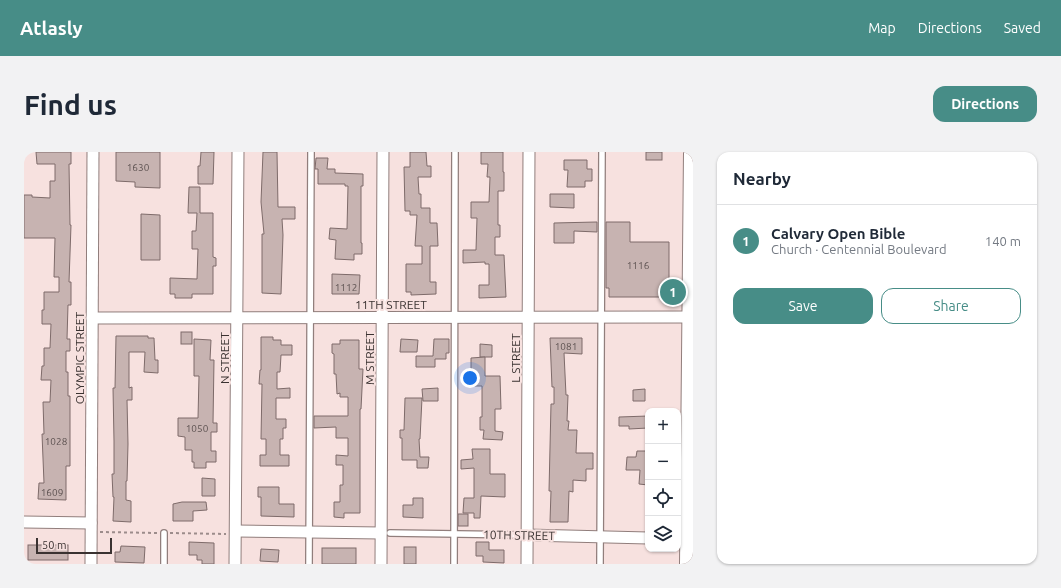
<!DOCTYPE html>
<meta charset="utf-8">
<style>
body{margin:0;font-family:Ubuntu,sans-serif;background:#f2f2f3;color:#1f2937}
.controls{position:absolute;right:12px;bottom:12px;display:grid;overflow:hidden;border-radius:8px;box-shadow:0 1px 3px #0004}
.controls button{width:36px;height:36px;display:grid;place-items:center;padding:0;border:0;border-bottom:1px solid #e0e1e3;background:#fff;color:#1f2937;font:20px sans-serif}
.scale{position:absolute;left:12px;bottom:10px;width:76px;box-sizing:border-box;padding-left:4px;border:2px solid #3a3231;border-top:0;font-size:11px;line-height:14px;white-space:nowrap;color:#3a3231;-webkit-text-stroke:3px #f7e1df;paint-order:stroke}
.you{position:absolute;left:446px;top:226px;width:14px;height:14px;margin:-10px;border:3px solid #fff;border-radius:50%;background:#1a73e8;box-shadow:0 0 0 6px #1a73e833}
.badge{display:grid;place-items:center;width:26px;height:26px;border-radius:50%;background:#478d87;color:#fff;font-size:13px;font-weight:700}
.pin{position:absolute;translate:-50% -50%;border:2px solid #fff;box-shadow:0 1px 4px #0006}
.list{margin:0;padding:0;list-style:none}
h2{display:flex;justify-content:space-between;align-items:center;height:52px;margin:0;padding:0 16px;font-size:17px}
h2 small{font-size:13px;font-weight:400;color:#747a83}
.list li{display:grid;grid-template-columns:26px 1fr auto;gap:12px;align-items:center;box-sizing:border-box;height:72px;padding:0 16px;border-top:1px solid #e0e1e3}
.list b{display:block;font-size:15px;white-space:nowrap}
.list p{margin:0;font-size:13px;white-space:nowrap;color:#747a83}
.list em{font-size:13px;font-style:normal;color:#747a83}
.actions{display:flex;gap:8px;padding:12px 16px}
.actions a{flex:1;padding:9px 0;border:1px solid #478d87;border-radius:12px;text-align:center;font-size:14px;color:#478d87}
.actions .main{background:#478d87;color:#fff}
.icon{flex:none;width:22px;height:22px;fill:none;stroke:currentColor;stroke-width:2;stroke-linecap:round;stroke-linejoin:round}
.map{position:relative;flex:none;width:669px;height:412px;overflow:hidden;border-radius:12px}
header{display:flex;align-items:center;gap:24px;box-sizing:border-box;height:56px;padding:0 20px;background:#478d87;color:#fff}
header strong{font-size:19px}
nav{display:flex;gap:22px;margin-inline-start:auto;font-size:14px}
.intro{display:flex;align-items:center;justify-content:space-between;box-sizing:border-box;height:96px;padding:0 24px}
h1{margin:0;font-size:28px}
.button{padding:10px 18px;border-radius:12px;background:#478d87;color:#fff;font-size:14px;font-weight:700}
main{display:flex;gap:24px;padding:0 24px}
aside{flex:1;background:#fff;border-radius:12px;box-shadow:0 1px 3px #0004}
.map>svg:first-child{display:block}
.building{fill:#c7b3b1;stroke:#7e6b6a}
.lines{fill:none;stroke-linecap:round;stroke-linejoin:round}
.lane-casing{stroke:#917e7c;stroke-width:8}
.street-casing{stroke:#917e7c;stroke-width:13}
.secondary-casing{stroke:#917e7c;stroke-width:18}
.path{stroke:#9c8c8b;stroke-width:2;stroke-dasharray:3 3;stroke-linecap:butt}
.lane{stroke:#fff;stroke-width:5.5}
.street{stroke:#fff;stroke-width:11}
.secondary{stroke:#fff;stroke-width:16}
.labels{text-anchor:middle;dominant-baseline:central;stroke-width:4;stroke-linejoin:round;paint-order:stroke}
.number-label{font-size:10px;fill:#5d5251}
.street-label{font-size:12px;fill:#3a3231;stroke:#f7e1df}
</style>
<header>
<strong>Atlasly</strong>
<nav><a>Map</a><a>Directions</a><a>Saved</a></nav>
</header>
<div class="intro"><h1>Find us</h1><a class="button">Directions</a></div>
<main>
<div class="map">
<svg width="669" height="412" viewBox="0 0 669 412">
<rect width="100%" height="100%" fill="#f7e1df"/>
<g class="building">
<polygon points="12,0 47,0 47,12 45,12 46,73 47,73 45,130 47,130 47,153 44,153 43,187 46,187 46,199 42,199 42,220 44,220 44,244 46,244 46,314 42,314 42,348 14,347 15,331 20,331 18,282 20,282 19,250 26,250 27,228 17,228 18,214 20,214 20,196 26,196 27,172 18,172 18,158 20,158 20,140 35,140 35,125 30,125 31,86 0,86 0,43 8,43 8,45 26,46 26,29 31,29 31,12 13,12"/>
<polygon points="92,0 136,0 136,36 111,35 111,30 92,29"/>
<polygon points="177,0 190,0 189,32 174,32 174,14 176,14"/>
<polygon points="239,0 253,0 254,55 271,55 271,67 258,67 259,83 257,142 238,141 238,82 240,82 237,50"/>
<polygon points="386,0 402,0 403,14 407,14 407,25 394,25 395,42 397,42 397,56 406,56 406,71 413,71 414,94 406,94 406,130 412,130 412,142 387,143 387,140 382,140 382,112 398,112 398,94 391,94 393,63 386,63 386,59 381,59 380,15 386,15"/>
<polygon points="457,0 479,0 479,20 480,20 480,39 474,39 474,73 476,73 476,85 471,85 471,103 480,103 482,145 455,146 455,133 465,133 465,112 461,112 461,110 439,111 439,98 452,98 453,66 447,66 447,50 465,50 466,25 463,25 464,12 457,12"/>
<rect x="622" y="0" width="16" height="8"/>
<polygon points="292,6 304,6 303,17 311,17 311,21 339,22 339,34 337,34 337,91 338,91 338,102 330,102 330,108 311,107 312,88 305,87 306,76 323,77 324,34 321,34 321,32 294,32 294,17 291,17"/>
<polygon points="540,8 563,8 563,17 568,17 568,29 561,29 561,35 543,35 544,18 540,18"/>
<polygon points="165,35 176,35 176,61 189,61 189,105 192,106 192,114 189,114 189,142 168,142 168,146 151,146 151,142 146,142 146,126 173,127 174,97 168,97 168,79 172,79 173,61 164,61"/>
<polygon points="526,42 550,42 550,56 526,55"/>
<polygon points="117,62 136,63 136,108 117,108"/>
<polygon points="572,70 573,70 573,80 550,79 550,91 530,91 530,71"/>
<polygon points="582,70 606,70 606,90 645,90 645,145 585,145 585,136 582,136"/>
<polygon points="308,122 336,123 335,142 308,142"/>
<rect x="157" y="180" width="11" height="12"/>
<polygon points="92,184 124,184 124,186 130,186 131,208 134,208 134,221 120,220 121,200 105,200 105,236 108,235 108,248 103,248 104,292 103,329 102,329 102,348 107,349 107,370 89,369 90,345 89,345 88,322 90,322 90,289 89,236 91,236"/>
<polygon points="237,185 249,185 249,188 257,188 257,193 268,193 268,203 257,203 256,220 253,220 253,237 266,236 266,246 252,246 252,267 262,267 262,276 259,276 259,287 256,287 256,303 265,303 265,314 236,314 236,303 242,303 242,287 237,287 238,232 235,232 236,218 237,218"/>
<polygon points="526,186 558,186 558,202 540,201 542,243 544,243 543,269 545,269 544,278 553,278 552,301 569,301 569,317 562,317 562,329 549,328 549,340 545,339 544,370 526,370 527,339 525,339 527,252 530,252 530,235 528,235"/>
<polygon points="170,187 187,188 186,208 190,208 189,271 193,271 193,280 187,280 187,299 192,299 192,310 182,310 182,316 170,316 170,310 168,310 168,298 161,298 161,285 154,284 154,266 174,266 175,224 170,224"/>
<polygon points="377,187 394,188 393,200 376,200"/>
<polygon points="410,187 425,187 425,201 422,201 422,207 411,207 411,215 392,215 392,204 409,204"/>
<polygon points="316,188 335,188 335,217 339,217 337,257 336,257 336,361 320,361 320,366 310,365 310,350 316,350 316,333 319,333 319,313 312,313 312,303 324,304 324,286 312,286 312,275 290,276 290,264 324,264 324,245 316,245 316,241 313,242 312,222 310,222 310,202 308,201 308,192 316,192"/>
<polygon points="456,192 468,193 468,205 456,205"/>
<polygon points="461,205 461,224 476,224 477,257 471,257 471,279 479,280 478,288 459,287 460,278 456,278 456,265 458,265 458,234 450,234 450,217 447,218 447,206"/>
<polygon points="414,236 414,249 399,249 398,237"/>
<polygon points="621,237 621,249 609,249 609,238"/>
<polygon points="381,246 398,246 396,287 395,287 396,305 405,305 404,316 393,316 393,308 378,308 378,286 376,286 376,278 380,278"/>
<polygon points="624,264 624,276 605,277 605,274 595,274 595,265"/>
<polygon points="448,297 466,297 466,322 481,322 481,345 457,344 456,366 450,366 450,361 439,361 440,346 450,346 450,316 437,317 437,308 449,307"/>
<polygon points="613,299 624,299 624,333 615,332 616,318 602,318 603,305 612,305"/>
<polygon points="178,326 191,327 191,344 178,344"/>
<polygon points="234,335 255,335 255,352 270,352 270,365 237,364 237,345 234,345"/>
<polygon points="389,346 399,346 399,366 379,365 379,353 389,353"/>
<polygon points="158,350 182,350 183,358 169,359 169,369 149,369 149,352"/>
<rect x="434" y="362" width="10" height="12"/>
<polygon points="165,390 190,391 190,412 178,412 178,408 173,408 173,403 165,403"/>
<polygon points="452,390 465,390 465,398 480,398 480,411 459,410 459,404 452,404"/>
<rect x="4" y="393" width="40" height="15"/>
<polygon points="97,394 121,395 120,411 91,410 91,400 96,400"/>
<rect x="380" y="395" width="12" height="17"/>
<rect x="298" y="396" width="34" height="16"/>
<polygon points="237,397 255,398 254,410 236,409"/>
</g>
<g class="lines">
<g class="lane-casing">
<g id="lane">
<polyline points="366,381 503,383"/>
<polyline points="140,412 140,381"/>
<polyline points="285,412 287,0"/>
<polyline points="430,412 431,0"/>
<polyline points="576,412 578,0"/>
</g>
</g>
<g class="street-casing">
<g id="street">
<polyline points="68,166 666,165"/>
<polyline points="0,370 67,371"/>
<polyline points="212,379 357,381"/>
<polyline points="503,383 624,386"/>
<polyline points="67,412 69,0"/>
<polyline points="211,412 214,0"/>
<polyline points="357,412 359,0"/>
<polyline points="503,412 505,0"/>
</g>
</g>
<g class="secondary-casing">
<polyline id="secondary" points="664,412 668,0"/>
</g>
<g class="path">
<polyline points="76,380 134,381"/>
<polyline points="146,381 202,382"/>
</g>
<use href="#lane" class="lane"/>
<use href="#street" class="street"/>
<use href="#secondary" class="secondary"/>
</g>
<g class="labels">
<g class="number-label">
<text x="114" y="15">1630</text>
<text x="614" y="113">1116</text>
<text x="322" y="135">1112</text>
<text x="542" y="194">1081</text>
<text x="173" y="276">1050</text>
<text x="32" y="289">1028</text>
<text x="28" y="340">1609</text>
</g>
<g class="street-label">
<text x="367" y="152">11TH STREET</text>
<text transform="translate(55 206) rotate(-90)">OLYMPIC STREET</text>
<text transform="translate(200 206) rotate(-90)">N STREET</text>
<text transform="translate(345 206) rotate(-90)">M STREET</text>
<text transform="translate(491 206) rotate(-90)">L STREET</text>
<text transform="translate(495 383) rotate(1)">10TH STREET</text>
</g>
</g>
</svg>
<div class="controls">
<button>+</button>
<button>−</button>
<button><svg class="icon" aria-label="locate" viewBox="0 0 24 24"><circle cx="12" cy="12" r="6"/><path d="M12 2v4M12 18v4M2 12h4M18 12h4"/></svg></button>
<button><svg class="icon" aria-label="layers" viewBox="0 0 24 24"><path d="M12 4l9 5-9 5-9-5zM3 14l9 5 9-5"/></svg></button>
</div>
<div class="scale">50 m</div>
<div class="you"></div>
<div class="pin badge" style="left:649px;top:140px">1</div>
</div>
<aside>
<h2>Nearby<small></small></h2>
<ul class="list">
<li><span class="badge">1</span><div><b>Calvary Open Bible</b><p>Church · Centennial Boulevard</p></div><em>140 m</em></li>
</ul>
<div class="actions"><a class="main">Save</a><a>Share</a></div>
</aside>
</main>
